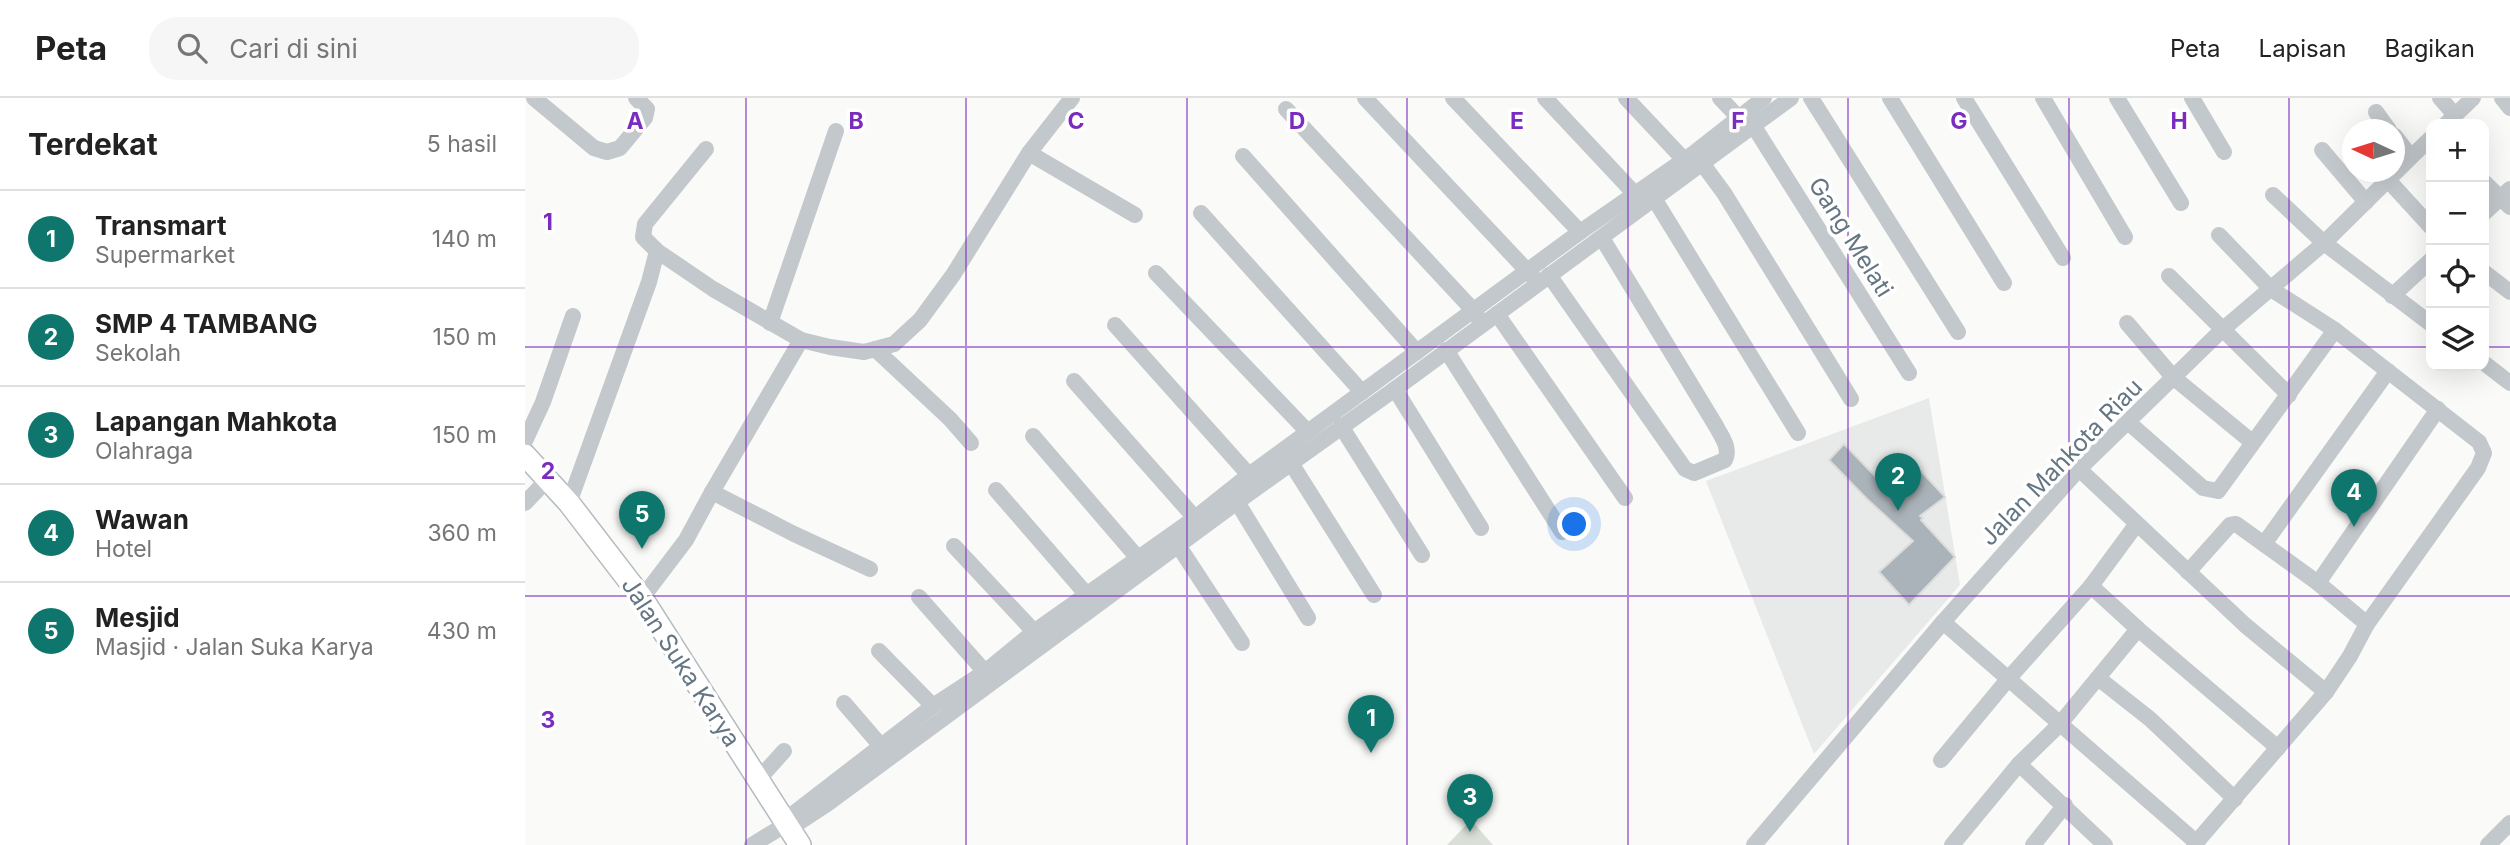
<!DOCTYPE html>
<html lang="id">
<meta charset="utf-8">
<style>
body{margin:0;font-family:Inter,sans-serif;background:#f6f6f6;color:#222}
.controls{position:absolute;right:21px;top:21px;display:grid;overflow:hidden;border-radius:14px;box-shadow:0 7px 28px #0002}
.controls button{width:63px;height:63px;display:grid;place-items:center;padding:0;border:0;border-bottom:2px solid #e0e0e0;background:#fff;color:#222;font:35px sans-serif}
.compass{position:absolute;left:1817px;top:21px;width:63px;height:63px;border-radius:50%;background:#fff;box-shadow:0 7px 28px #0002;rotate:274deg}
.you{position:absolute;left:1050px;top:427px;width:24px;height:24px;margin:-18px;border:5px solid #fff;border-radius:50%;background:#1a73e8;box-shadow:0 0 0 10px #1a73e833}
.badge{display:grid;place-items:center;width:46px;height:46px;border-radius:50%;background:#0f766e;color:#fff;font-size:23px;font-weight:700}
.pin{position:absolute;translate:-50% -58px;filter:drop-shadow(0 2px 4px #0008)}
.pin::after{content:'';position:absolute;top:37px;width:24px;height:21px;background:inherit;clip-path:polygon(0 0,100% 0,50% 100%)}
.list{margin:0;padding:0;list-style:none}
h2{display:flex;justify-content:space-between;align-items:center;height:91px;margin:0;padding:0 28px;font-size:30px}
h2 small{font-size:23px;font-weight:400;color:#767676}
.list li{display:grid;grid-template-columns:46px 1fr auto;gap:21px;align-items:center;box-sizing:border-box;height:98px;padding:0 28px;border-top:2px solid #e0e0e0}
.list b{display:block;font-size:26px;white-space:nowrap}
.list p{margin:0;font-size:23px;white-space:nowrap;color:#767676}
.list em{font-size:23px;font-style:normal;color:#767676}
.icon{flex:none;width:38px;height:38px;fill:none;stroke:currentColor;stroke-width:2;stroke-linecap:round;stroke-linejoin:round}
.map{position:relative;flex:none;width:1985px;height:747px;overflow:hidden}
header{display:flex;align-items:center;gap:42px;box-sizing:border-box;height:98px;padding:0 35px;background:#fff;border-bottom:2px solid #e0e0e0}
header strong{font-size:33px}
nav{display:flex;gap:38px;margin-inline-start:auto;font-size:24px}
.search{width:490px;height:63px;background:#f6f6f6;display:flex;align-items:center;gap:18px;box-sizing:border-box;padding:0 24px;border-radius:28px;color:#767676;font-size:26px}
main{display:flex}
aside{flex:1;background:#fff}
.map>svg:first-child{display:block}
.built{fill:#e8e9e9}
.green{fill:#dadfd7}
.building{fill:#aab3b9;stroke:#dcdcda;stroke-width:2}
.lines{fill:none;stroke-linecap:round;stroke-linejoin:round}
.secondary-casing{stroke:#b3babf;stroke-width:24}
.minor{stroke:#c3c8cc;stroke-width:16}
.secondary{stroke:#fff;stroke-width:21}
.grid{fill:none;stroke:#7b2cbf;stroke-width:2;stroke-opacity:0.55}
.labels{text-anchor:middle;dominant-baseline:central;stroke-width:7;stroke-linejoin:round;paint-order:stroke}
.street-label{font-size:24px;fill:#657683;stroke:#fff}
.grid-label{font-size:23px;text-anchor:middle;font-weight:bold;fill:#7b2cbf;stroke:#fff;stroke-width:7;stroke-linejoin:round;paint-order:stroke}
</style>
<header>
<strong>Peta</strong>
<div class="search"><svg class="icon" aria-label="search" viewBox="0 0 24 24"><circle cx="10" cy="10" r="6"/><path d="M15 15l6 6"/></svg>Cari di sini</div>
<nav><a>Peta</a><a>Lapisan</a><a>Bagikan</a></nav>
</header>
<main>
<aside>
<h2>Terdekat<small>5 hasil</small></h2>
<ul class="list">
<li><span class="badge">1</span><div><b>Transmart</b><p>Supermarket</p></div><em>140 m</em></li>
<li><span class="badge">2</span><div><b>SMP 4 TAMBANG</b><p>Sekolah</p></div><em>150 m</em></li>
<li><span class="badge">3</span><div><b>Lapangan Mahkota</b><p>Olahraga</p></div><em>150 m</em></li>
<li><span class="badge">4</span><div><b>Wawan</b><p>Hotel</p></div><em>360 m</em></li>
<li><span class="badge">5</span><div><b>Mesjid</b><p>Masjid · Jalan Suka Karya</p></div><em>430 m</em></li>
</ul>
</aside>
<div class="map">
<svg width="1985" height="747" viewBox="0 0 1985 747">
<rect width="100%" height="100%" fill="#fafaf8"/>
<polygon class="built" points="1404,300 1435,487 1289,656 1181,383"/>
<polygon class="green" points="946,722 968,747 922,747"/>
<polygon class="building" points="1319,346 1355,383 1382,358 1420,399 1395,418 1398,420 1396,422 1430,459 1384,507 1354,474 1388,443 1342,401 1304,362"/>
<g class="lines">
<g class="secondary-casing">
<polyline id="secondary" points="0,357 44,405 117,500 275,747"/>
</g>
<g class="minor">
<polyline points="9,0 69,50 82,54 95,50 120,20 122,11 111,0"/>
<polyline points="840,0 1008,179"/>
<polyline points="928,0 1055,134"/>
<polyline points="1020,0 1109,95"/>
<polyline points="1101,0 1164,67"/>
<polyline points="1195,0 1213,19"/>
<polyline points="1286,0 1433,234"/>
<polyline points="1365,0 1479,185"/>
<polyline points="1439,0 1538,160"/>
<polyline points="1518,0 1600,139"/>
<polyline points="1592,0 1656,105"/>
<polyline points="1667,0 1699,54"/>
<polyline points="1915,0 1930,17"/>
<polyline points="1977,0 1985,10"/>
<polyline points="761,11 948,212 954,221"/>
<polyline points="1851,14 1864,32"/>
<polyline points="1921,26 1948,0"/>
<polyline points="1228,27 1384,275"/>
<polyline points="1797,52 1841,104"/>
<polyline points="504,55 610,117"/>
<polyline points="1171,57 1199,95 1326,301"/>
<polyline points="718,58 892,254"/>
<polyline points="1886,59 1906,40"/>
<polyline points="1863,82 1906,129"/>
<polyline points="1959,84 1985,109"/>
<polyline points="1748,97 1799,145 1906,226"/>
<polyline points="1130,102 1273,335"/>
<polyline points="676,115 837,294"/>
<polyline points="1959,115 1985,91"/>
<polyline points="132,153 118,139 120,126 181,51"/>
<polyline points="1959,174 1985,194"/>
<polyline points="631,175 783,334"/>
<path d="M1024 177 1160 371 1169 375 1200 362C1206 350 1196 338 1191 328L1077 140"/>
<polyline points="1644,178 1764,297"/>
<polyline points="1867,198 1906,162"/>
<polyline points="972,216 1100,400"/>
<polyline points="245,225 311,33"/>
<polyline points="1602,225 1648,279 1727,344"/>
<polyline points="590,227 724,377"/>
<polyline points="350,251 425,321 446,345"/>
<polyline points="921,252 1037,434"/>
<polyline points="1959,265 1985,285"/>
<polyline points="549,283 670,420"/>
<polyline points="870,291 956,430"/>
<polyline points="1603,324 1678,390 1693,393 1810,232"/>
<polyline points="816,328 897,457"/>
<polyline points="508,338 612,459"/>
<polyline points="0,343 18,304 48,218"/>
<polyline points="766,365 849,497"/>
<polyline points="1554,371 1720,527 1801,594"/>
<polyline points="471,392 562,497"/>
<polyline points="187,394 269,436 345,471"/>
<polyline points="712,404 783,520"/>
<polyline points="0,405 23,381"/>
<polyline points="44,405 124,184 132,153 188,191 276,242"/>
<polyline points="649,441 717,545"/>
<polyline points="1739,446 1863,273"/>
<polyline points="429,448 516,541"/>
<polyline points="1663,474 1705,427 1711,426 1793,485 1842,526"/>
<polyline points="1793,485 1913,311"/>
<polyline points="1566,488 1611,427"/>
<polyline points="394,499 460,574"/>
<polyline points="117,500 161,442 187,394 276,242 305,249 339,254 369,246 395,222 428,177 504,55 547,0"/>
<polyline points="1418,524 1671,744"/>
<polyline points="354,553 408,608"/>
<polyline points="1573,580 1625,621 1710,701"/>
<polyline points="319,605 356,648"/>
<polyline points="1416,662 1484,580 1566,488 1613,531 1753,650"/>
<polyline points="1494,666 1580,747"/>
<polyline points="233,682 259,653"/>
<polyline points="264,719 408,608 460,574 510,533 670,420 724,377 1055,134 1169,55 1239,0"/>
<polyline points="227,747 260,727 273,725 302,706 712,404 870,291 1266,0"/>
<polyline points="1229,747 1418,524 1554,371 1697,232 1799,145 1886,59 1870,38"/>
<polyline points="1427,747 1494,666 1534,627 1613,531"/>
<polyline points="1508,747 1540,707"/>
<polyline points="1669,747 1801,594 1825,558 1842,526 1953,370 1959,355 1954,344 1810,232 1746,191 1694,137"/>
<polyline points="1963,747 1985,725"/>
</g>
<use href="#secondary" class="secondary"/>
</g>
<path class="grid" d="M221 0V747M441 0V747M662 0V747M882 0V747M1103 0V747M1323 0V747M1544 0V747M1764 0V747M0 249H1906M1959 249H1985M0 498H1985"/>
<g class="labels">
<g class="street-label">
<text transform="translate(1326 139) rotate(58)">Gang Melati</text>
<text transform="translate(1536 364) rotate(-46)">Jalan Mahkota Riau</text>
<text transform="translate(156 564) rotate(57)">Jalan Suka Karya</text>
</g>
</g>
<g class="grid-label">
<text x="110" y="31">A</text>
<text x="331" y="31">B</text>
<text x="551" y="31">C</text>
<text x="772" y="31">D</text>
<text x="992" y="31">E</text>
<text x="1213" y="31">F</text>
<text x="1434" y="31">G</text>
<text x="1654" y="31">H</text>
<text x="23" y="132">1</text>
<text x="23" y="381">2</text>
<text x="23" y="630">3</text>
</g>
</svg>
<div class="controls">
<button>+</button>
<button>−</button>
<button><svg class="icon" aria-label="locate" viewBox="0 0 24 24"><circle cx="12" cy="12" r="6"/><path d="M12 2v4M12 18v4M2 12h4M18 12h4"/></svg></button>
<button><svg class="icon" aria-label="layers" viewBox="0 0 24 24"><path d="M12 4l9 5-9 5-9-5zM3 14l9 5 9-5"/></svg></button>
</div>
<svg class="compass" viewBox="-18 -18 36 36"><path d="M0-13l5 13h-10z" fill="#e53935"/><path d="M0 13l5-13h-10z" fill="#767676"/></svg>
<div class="you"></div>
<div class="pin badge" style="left:846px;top:655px">1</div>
<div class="pin badge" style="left:1373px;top:413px">2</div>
<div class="pin badge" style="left:945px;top:734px">3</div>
<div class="pin badge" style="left:1829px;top:429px">4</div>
<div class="pin badge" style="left:117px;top:451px">5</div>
</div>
</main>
